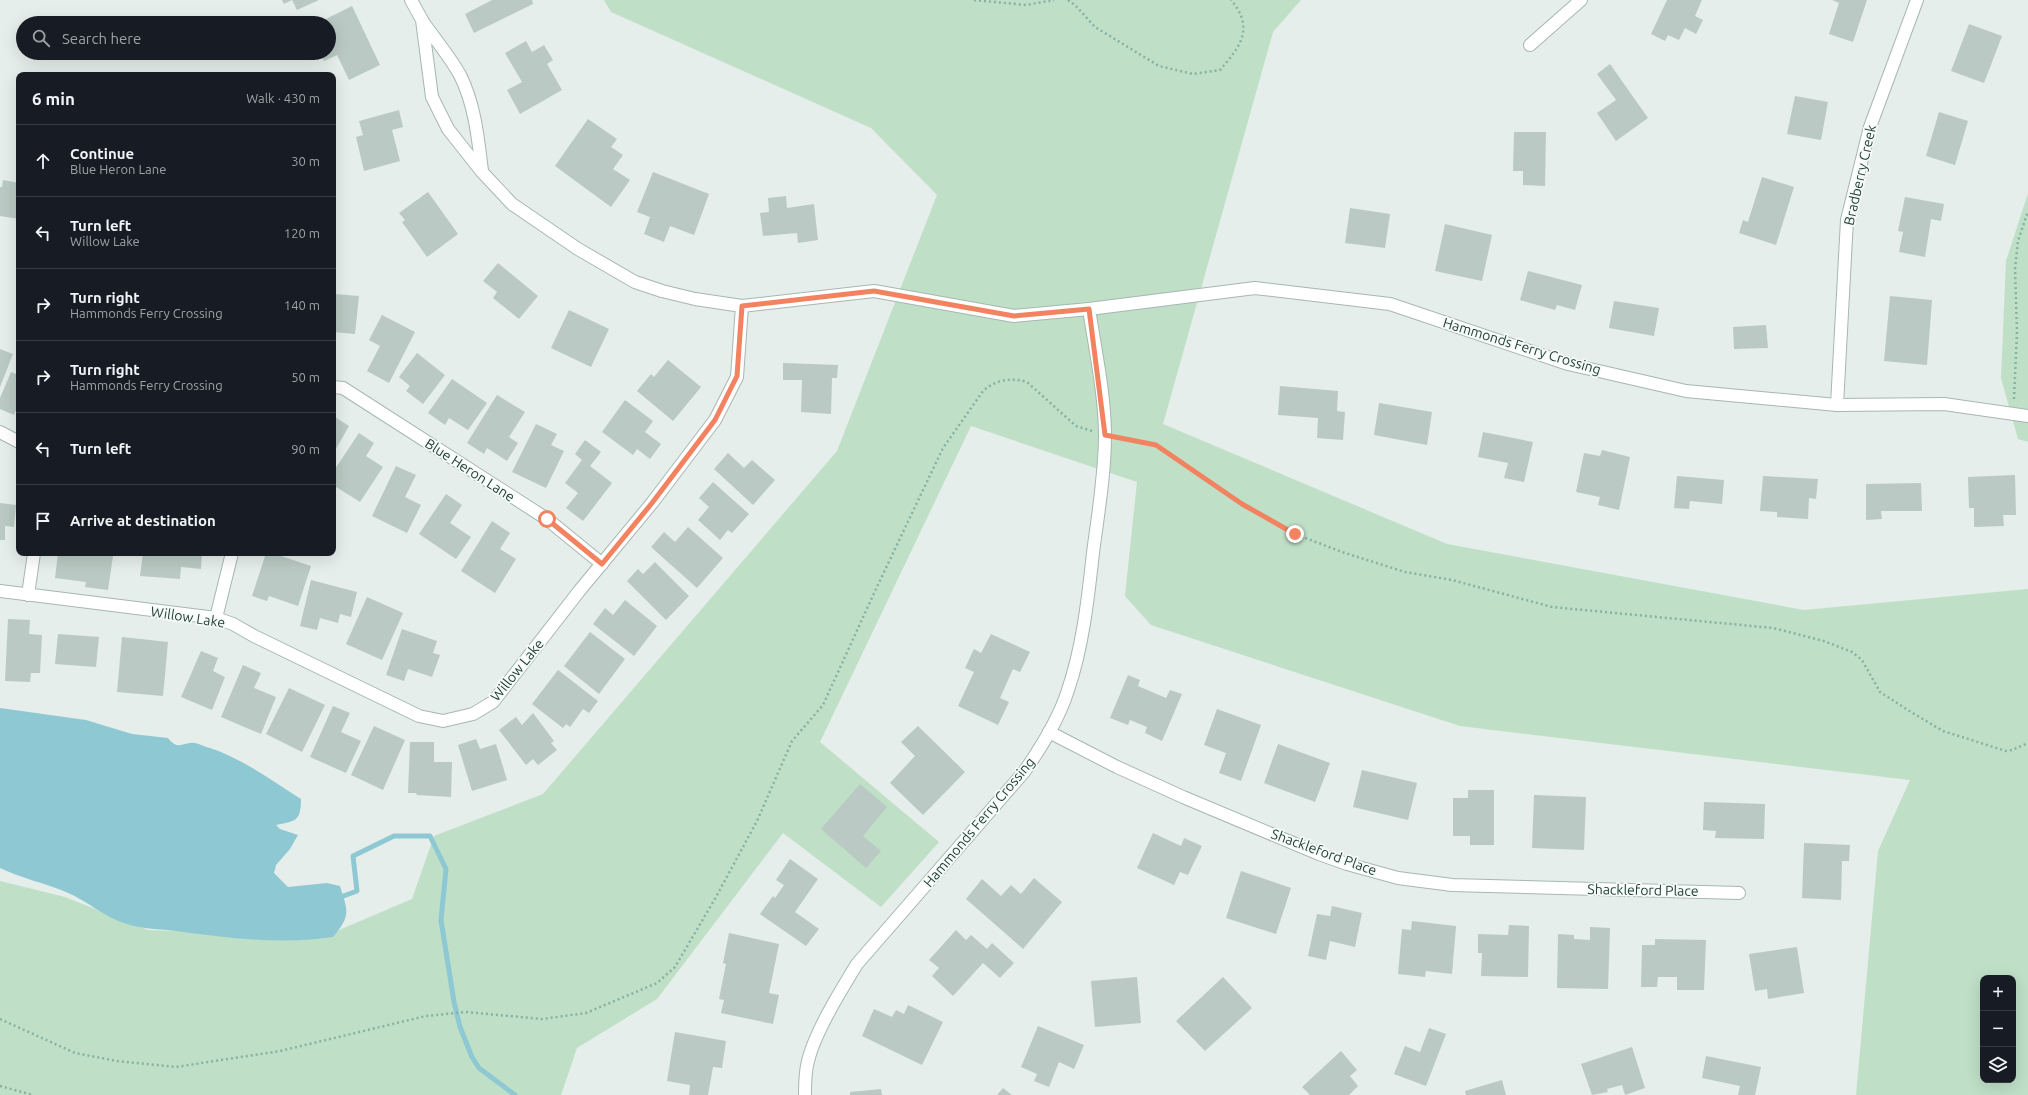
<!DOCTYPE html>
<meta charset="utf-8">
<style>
body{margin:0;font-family:Ubuntu,sans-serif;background:#242831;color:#f1f3f6}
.controls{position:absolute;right:12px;bottom:12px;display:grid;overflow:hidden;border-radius:8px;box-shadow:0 4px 16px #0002}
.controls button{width:36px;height:36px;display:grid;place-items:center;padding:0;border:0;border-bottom:1px solid #363941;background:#171b24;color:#f1f3f6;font:20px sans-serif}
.stop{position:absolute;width:12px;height:12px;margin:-9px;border:3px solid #f28260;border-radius:50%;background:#fff}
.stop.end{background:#f28260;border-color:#fff;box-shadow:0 1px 4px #0008}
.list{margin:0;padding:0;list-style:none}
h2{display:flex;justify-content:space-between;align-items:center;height:52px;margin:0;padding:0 16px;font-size:17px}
h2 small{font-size:13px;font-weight:400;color:#9ea1a6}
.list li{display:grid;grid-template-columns:26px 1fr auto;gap:12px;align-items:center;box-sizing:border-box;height:72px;padding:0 16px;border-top:1px solid #363941}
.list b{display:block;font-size:15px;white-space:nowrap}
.list p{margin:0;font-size:13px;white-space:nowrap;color:#9ea1a6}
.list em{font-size:13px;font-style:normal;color:#9ea1a6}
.icon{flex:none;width:22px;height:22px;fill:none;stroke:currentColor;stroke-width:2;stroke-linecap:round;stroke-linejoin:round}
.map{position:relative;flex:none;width:2028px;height:1095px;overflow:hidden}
.search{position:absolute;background:#171b24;box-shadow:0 4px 16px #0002;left:16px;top:16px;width:320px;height:44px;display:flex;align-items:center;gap:10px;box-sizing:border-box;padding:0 14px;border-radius:22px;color:#9ea1a6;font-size:15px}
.panel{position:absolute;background:#171b24;box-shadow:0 4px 16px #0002;left:16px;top:72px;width:320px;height:484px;border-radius:8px}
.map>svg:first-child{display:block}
.green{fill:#bfdfc7;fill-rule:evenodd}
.water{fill:#8ec9d3}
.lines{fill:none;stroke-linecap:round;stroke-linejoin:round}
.stream{stroke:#8ec9d3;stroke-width:5}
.building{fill:#bac9c3}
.minor-casing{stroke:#a7b7b1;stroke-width:14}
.path{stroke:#86b2a4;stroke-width:2.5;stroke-dasharray:2 3;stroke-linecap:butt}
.minor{stroke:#fff;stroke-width:12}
.route{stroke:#f28260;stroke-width:5}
.labels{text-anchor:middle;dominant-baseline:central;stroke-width:3.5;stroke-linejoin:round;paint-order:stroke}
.street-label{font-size:14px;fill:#244139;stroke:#f6fbf8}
</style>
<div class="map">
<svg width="2028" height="1095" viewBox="0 0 2028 1095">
<rect width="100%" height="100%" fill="#e5eeea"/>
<g class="green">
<path d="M604 0H1301L1273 32 1163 424 1447 544 1804 610 2028 589V1095H1856L1878 851 1910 780 1460 726 1151 625 1125 596 1137 482 971 426 820 742 939 842 881 907 783 833 657 999 577 1048 561 1095H0V881L65 897 148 930 325 936 412 899 434 836 543 794 837 451 937 195 871 128 611 12ZM1983 978H2013V1080H1983Z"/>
<polygon points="2028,193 2028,442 2018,439 2001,378 2006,261"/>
</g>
<path class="water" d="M0 708 86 720 132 734 168 738C179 752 183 741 195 743 200 744 205 747 210 748 243 759 271 780 301 799 301 822 295 821 276 825L280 829 298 835 290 849 276 865 274 873 288 887 327 883 340 886C348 911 351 916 333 937 281 945 228 938 176 931 160 929 142 929 127 924 105 918 88 901 66 892 44 883 21 878 0 868Z"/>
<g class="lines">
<polyline class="stream" points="338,898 357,891 353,856 394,836 430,836 446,869 441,920 454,1002 460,1027 472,1057 479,1068 515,1095"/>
</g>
<g class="building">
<polygon points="282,0 319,0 297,10 292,0 284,4"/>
<polygon points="492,0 532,0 533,4 474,33 465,14"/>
<polygon points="1667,0 1702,0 1695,16 1703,20 1696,34 1685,28 1679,40 1668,35 1665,41 1651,34"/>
<polygon points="1832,0 1867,0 1853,42 1829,34 1839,3"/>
<polygon points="352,6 380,65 349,80 337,55 324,61 320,53 329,53 329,23 318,23"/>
<polygon points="1969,24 2002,36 1984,83 1951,71"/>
<polygon points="526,41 532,52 544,45 553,60 547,64 562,90 520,114 507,90 522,82 505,53"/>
<polygon points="1610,64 1648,118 1616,141 1597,113 1616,100 1597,74"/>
<polygon points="1795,96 1828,102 1821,140 1787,134"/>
<polygon points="399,110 403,127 392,130 400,161 364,171 356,137 363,135 359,121"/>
<polygon points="1939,112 1968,121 1955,165 1926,156"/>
<polygon points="588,119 617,139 611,147 623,155 613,169 630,180 611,207 555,166"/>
<polygon points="1514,132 1546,132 1545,186 1523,185 1523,171 1513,171"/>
<polygon points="653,172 709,194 694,235 670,226 664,242 644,234 650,217 637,212"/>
<polygon points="1762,177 1794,187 1776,245 1739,233 1743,220 1748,222"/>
<polygon points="3,180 19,183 19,219 0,216 0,187 2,187"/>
<polygon points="428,192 458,234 427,257 402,222 405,220 399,213"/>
<polygon points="786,196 787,208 814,204 818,240 798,243 797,233 763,236 760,213 769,212 768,198"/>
<polygon points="1905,197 1944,204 1941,221 1931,219 1925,257 1899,252 1903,232 1898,231"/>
<polygon points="1350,208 1390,214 1385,248 1345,243"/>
<polygon points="1445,224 1492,235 1482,281 1435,271"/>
<polygon points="498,263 538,296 519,319 493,298 497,292 483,281"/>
<polygon points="1528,271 1582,285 1575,310 1557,305 1555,310 1520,300"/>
<polygon points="333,286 335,286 334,294 359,296 355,334 333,332"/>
<polygon points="1890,296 1932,300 1927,365 1884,361"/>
<polygon points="1614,301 1659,308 1654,336 1609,328"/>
<polygon points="569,310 609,329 591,367 551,348"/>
<polygon points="382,315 415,332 389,383 367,371 380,346 369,340"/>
<polygon points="1766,325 1768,348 1734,349 1733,327"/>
<polygon points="0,349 13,354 0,387"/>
<polygon points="417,353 445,375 423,404 406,391 410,386 399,377"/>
<polygon points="668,360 701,387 673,421 637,391 651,374 654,377"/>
<polygon points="783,363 838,365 837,378 832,378 831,414 801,412 802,380 783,380"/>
<polygon points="11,372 19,375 19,409 17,408 14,415 0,409 0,398"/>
<polygon points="452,379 487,403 468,430 449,418 445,425 428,413"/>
<polygon points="1280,386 1338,391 1337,411 1345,412 1343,440 1317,438 1318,418 1278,415"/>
<polygon points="497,395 525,412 509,437 518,443 507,461 487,448 484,454 467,443"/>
<polygon points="625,400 653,421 645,432 661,444 650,459 637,449 633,455 602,432"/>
<polygon points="1379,403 1432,412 1427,445 1374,435"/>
<polygon points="335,417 349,426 333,454 333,421"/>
<polygon points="536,424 557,434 551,445 564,451 546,488 512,472"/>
<polygon points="1483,432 1533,442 1524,482 1504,478 1508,463 1478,457"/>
<polygon points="359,433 374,443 366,456 383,467 360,502 333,485 333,472"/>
<polygon points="585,440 601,452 590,466 612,483 583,521 566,508 578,493 565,483 582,460 575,454"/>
<polygon points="1602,450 1630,457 1619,510 1598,505 1600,497 1576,492 1584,453 1600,456"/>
<polygon points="728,453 744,468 752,460 775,480 753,505 714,469"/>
<polygon points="396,466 416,475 405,497 421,505 407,533 372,516"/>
<polygon points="2015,475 2016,515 2003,515 2004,526 1974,527 1974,508 1969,508 1968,477"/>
<polygon points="1677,476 1724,480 1722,504 1690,501 1689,509 1674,508"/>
<polygon points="1763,476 1818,479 1816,499 1809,498 1808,519 1777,517 1777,512 1760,511"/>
<polygon points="713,482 749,514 732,533 728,530 720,540 698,520 709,507 699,498"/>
<polygon points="1921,483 1922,511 1881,511 1882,519 1866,520 1866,484"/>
<polygon points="446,494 462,505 450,523 471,537 456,559 419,534"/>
<polygon points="0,503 16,505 14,527 5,526 5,540 0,540"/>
<polygon points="492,521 510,533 500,549 516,559 495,593 461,571"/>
<polygon points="688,527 723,558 697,588 651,547 664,532 675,542"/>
<polygon points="58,553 85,553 113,556 108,590 85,587 86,582 55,578"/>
<polygon points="143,553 202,553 201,569 181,567 180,579 140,576"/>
<polygon points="266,553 272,553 311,566 298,606 269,596 267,601 252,596"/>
<polygon points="655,562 689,596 666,620 627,581 638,569 643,574"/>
<polygon points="311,580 357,592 351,617 340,614 338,623 320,618 317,630 300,626"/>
<polygon points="367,597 403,613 382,660 346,644"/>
<polygon points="625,600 657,626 634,656 593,624 605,608 613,615"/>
<polygon points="8,619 30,620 29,634 42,635 40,673 31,673 30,682 5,681"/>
<polygon points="402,629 437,641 433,653 440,655 432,677 408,669 404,681 386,675"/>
<polygon points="590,632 625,659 599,694 564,666"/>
<polygon points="58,634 99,637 96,667 55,664"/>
<polygon points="991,634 1030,652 1020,672 1013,669 1000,698 1009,702 998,725 958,706 974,672 965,668 974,649 981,653"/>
<polygon points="122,637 168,642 163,696 117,692"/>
<polygon points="201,651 218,658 213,671 225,677 212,710 181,697"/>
<polygon points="243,665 261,673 254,688 276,697 261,734 221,717"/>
<polygon points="558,670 598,701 589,713 583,709 570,727 566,724 563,728 532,704"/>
<polygon points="1128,675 1140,680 1138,686 1166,698 1170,690 1182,694 1162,741 1145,733 1147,727 1130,720 1128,725 1110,718"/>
<polygon points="289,688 325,705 302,752 266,734"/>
<polygon points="333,706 350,713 341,732 361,741 346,773 310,757"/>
<polygon points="1217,709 1261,725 1241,781 1219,773 1226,753 1204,745"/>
<polygon points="533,713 554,741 551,743 557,750 538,765 533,759 526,765 499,730 516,717 522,725"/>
<polygon points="374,726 405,740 383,790 351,775"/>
<polygon points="918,726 965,772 923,815 890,783 915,756 901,742"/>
<polygon points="476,739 480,749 496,744 507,780 472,791 458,745"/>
<polygon points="410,742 434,742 434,762 452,762 451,797 417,795 416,793 408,793"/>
<polygon points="1278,744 1330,763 1315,802 1264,783"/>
<polygon points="1362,770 1417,783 1408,820 1353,807"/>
<polygon points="860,784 887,807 863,836 881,851 866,868 821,829"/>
<polygon points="1468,790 1494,790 1494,845 1470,845 1470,836 1453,836 1453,798 1468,798"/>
<polygon points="1534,795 1586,797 1584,850 1532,848"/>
<polygon points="1704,802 1765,804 1764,839 1715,838 1716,831 1703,830"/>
<polygon points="1153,833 1181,846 1184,838 1202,846 1188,875 1180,872 1174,885 1137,868"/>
<polygon points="1804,843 1850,845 1849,861 1842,861 1841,900 1802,898"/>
<polygon points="790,859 818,879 795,912 819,929 806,946 760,914 773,896 775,898 784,885 776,880"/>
<polygon points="1241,871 1291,888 1276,934 1226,918"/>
<polygon points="1034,878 1062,902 1023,949 966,899 982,879 1001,896 1011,885 1021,894"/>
<polygon points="1332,906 1362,913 1355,947 1330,941 1326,960 1308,956 1317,914 1330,916"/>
<polygon points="1412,921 1456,926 1452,974 1426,971 1425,977 1398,974 1402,929 1411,930"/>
<polygon points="1509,925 1529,926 1528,977 1481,976 1482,953 1478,953 1478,934 1508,935"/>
<polygon points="1590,927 1610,928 1608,989 1557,988 1558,934 1574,935 1574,939 1590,940"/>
<polygon points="956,930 966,940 971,935 987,949 992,943 1014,963 1000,978 983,963 953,996 932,976 939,968 929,960"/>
<polygon points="729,933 779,944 769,993 779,995 773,1024 721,1013 724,1000 719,999 726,964 723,963"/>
<polygon points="1655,939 1706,940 1704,990 1677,990 1677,977 1658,977 1657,987 1641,987 1642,945 1655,945"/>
<polygon points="1797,947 1804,993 1768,999 1767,989 1755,991 1749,954"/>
<polygon points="1137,977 1141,1023 1095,1027 1091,981"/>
<polygon points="1223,977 1252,1008 1205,1051 1176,1021"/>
<polygon points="908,1005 943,1022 922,1065 862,1036 874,1009 892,1017 896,1010 904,1014"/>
<polygon points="1038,1026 1084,1045 1074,1069 1059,1062 1049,1087 1034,1081 1037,1074 1021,1067"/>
<polygon points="1429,1028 1446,1034 1426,1086 1394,1074 1405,1046 1420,1052"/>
<polygon points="675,1032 726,1041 722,1068 713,1067 708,1095 689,1095 690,1085 667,1081"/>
<polygon points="1632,1047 1645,1088 1625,1095 1622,1085 1607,1089 1608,1092 1592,1095 1581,1064"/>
<polygon points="1341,1051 1357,1070 1350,1076 1358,1086 1349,1095 1310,1095 1302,1087"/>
<polygon points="1706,1056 1761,1067 1755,1095 1738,1095 1740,1086 1702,1078"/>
<polygon points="1502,1080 1506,1095 1466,1095 1465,1091"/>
<polygon points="1003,1088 1012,1095 997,1095"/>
<polygon points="881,1089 882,1095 850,1095 850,1092"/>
</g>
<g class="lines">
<g class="minor-casing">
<g id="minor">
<polyline points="411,0 422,20 432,97 448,129 482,172 512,204 578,249 635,282 662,291 695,299 742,306 874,291 1014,316 1089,309 1255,288 1390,304 1568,364 1686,391 1837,405 1944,404 2028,416"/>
<path d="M423 22C435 39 450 57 460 75 475 105 478 138 482 171"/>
<polyline points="1530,45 1581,0"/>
<polyline points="333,387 343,388 547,519 602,564"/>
<polyline points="1837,405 1847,220 1870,127 1917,0"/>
<polyline points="0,432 19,442"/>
<polyline points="0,591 216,618 233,624 254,636 419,716 443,721 473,714 493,702 580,590 652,503 715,420 737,377 742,306"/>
<polyline points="28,595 34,553"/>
<polyline points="216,618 232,553"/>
<polyline points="1049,732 1117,767 1183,797 1319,854 1347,864 1398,878 1452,885 1739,893"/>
<path d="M805 1095C805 1084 805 1072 808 1061 815 1032 841 990 857 964L1024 772C1042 746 1059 719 1068 690 1083 646 1088 598 1093 553 1098 514 1105 474 1105 435 1105 396 1095 348 1089 309"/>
</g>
</g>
<g class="path">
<polyline points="974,0 1026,5 1054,0"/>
<path d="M1068 0 1075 5 1095 27 1159 66 1193 74 1220 70C1240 47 1255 28 1231 0"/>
<polyline points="2014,399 2017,332 2015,269 2018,241 2028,211"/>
<polyline points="1118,437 1156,445 1242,504 1295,534 1342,552 1405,572 1452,580 1552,607 1773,628 1824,641 1852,652 1862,660 1880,692 1911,712 1943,731 2006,751 2012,750 2028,743"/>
<path d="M0 1019 75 1053 117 1061 176 1067 280 1051 426 1016 466 1012 542 1019 586 1013 657 983 675 967 716 897 757 821 792 741 823 705 875 591 943 448 983 391C995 380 1011 377 1027 382L1076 426 1092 431"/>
<polyline points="0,1086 33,1095"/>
</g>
<use href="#minor" class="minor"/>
</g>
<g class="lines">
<polyline class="route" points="547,519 602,564 652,503 715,420 737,376 742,306 874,291 1014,316 1089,309 1105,435 1156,445 1242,504 1295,534"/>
</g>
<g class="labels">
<g class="street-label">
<text transform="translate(1860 175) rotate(-77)">Bradberry Creek</text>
<text transform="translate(1522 346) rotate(17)">Hammonds Ferry Crossing</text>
<text transform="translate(470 470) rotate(33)">Blue Heron Lane</text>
<text transform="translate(188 617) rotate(9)">Willow Lake</text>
<text transform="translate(517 670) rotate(-51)">Willow Lake</text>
<text transform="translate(979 822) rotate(-50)">Hammonds Ferry Crossing</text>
<text transform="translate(1324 852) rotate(20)">Shackleford Place</text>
<text transform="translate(1643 890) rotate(1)">Shackleford Place</text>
</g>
</g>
</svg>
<div class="controls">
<button>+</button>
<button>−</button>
<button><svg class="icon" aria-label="layers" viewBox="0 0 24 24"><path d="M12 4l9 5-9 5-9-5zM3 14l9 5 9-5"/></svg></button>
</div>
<div class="stop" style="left:547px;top:519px"></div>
<div class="stop end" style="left:1295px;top:534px"></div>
<div class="search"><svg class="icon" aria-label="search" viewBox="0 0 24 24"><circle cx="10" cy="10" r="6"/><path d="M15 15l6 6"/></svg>Search here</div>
<section class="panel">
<h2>6 min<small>Walk · 430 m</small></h2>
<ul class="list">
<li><svg class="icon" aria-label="ahead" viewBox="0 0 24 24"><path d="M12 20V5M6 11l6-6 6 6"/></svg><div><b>Continue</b><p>Blue Heron Lane</p></div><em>30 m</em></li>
<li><svg class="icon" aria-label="left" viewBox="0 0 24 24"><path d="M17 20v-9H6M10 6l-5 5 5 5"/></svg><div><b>Turn left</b><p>Willow Lake</p></div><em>120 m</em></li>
<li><svg class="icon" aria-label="right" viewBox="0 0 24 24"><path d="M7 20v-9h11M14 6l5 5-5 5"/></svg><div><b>Turn right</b><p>Hammonds Ferry Crossing</p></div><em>140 m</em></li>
<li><svg class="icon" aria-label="right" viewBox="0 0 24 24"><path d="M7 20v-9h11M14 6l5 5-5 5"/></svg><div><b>Turn right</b><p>Hammonds Ferry Crossing</p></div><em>50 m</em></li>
<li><svg class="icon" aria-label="left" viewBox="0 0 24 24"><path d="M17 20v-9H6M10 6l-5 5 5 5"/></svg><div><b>Turn left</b></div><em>90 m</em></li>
<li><svg class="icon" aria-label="arrive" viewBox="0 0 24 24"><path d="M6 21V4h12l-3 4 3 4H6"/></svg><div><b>Arrive at destination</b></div></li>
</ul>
</section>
</div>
